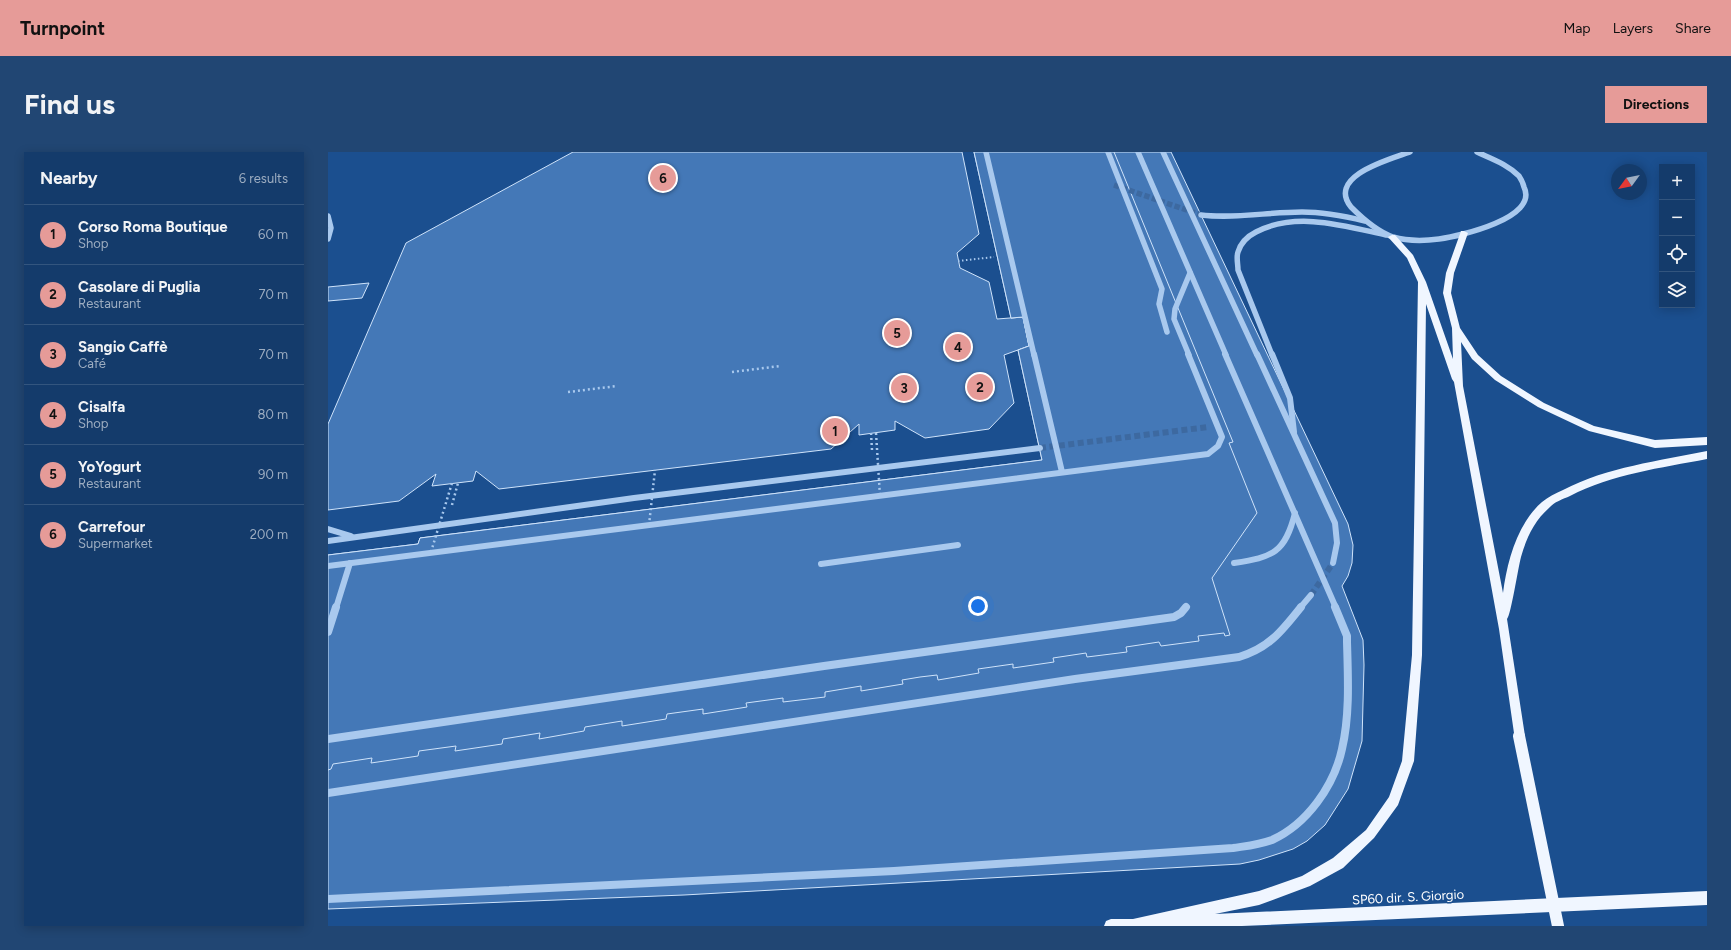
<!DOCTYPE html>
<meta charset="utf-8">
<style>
body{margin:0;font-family:Figtree,sans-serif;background:#214673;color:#f1f3f6}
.controls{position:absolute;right:12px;top:12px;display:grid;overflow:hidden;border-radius:0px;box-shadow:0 2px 10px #0003}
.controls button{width:36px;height:36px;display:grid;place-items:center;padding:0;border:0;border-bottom:1px solid #33557e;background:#143b6b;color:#f1f3f6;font:20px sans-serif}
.compass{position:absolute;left:1283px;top:12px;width:36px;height:36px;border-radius:50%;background:#143b6b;box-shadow:0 2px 10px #0003;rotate:237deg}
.you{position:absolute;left:650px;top:454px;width:14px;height:14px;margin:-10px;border:3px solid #fff;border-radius:50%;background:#1a73e8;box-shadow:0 0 0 6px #1a73e833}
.badge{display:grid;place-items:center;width:26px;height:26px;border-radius:50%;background:#e69b98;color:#111;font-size:13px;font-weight:700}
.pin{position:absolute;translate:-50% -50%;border:2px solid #fff;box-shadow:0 1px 4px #0006}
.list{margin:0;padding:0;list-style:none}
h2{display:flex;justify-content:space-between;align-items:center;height:52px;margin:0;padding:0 16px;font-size:17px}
h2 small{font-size:13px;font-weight:400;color:#9dadc1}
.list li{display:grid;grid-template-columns:26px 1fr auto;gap:12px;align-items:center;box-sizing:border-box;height:60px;padding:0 16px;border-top:1px solid #33557e}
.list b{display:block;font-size:15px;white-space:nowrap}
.list p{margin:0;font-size:13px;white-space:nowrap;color:#9dadc1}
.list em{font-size:13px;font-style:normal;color:#9dadc1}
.icon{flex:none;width:22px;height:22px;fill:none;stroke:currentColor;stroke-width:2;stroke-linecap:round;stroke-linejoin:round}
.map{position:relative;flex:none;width:1379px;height:774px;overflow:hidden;border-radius:0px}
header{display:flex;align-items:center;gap:24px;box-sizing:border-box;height:56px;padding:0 20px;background:#e69b98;color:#111}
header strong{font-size:19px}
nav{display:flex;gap:22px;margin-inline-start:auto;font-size:14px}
.intro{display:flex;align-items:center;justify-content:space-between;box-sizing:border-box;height:96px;padding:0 24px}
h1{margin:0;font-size:28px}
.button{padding:10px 18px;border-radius:0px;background:#e69b98;color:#111;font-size:14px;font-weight:700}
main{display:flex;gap:24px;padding:0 24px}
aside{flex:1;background:#143b6b;border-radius:0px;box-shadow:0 2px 10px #0003}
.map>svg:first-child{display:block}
.building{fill:#4478b7;stroke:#cfe3fa}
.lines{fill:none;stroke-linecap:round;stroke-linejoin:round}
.minor-tunnel-far1{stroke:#3d69a0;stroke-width:5.5;stroke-dasharray:5.5 2.5;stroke-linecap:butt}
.minor-tunnel{stroke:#3d69a0;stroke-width:6;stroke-dasharray:6 3.5;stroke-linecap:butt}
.path-far1{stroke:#a9c9ee;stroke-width:2;stroke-dasharray:1.5 2.5;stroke-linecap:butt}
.path{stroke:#a9c9ee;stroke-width:2.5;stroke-dasharray:2 3;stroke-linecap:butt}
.minor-far2{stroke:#a9c9ee;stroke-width:5.5}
.minor-far1{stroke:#a9c9ee;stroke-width:6}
.minor{stroke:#a9c9ee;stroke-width:8}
.major{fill:#f0f6ff;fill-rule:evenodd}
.path-bridge{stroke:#a9c9ee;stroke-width:2.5;stroke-dasharray:2 3;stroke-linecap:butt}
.major-bridge{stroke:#f0f6ff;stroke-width:12}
.labels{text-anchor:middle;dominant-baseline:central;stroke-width:3;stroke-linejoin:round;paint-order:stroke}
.near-street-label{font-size:13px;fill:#fff;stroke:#1b4f8f}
</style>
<header>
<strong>Turnpoint</strong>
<nav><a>Map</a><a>Layers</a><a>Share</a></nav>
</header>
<div class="intro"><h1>Find us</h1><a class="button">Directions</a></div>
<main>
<aside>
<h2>Nearby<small>6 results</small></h2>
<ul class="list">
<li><span class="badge">1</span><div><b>Corso Roma Boutique</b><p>Shop</p></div><em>60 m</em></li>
<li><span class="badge">2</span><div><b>Casolare di Puglia</b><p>Restaurant</p></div><em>70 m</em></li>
<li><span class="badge">3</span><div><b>Sangio Caffè</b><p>Café</p></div><em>70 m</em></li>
<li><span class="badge">4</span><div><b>Cisalfa</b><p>Shop</p></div><em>80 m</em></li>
<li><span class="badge">5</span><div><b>YoYogurt</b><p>Restaurant</p></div><em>90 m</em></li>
<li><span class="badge">6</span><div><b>Carrefour</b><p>Supermarket</p></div><em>200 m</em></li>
</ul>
</aside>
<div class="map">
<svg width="1379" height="774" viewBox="0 0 1379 774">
<rect width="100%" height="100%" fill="#1b4f8f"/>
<g class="building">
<polygon points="245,0 634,0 651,82 629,101 632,116 661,130 669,167 695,165 701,194 676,203 686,251 661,277 597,286 567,269 567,278 531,283 531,272 503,297 171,337 148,319 145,329 104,334 108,322 71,349 0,358 0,272 78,91"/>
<polygon points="646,0 843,0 1020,372 1025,393 1024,411 1020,424 1014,434 1035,488 1036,513 1034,589 1020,637 997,673 979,689 965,697 931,708 912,712 356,743 0,757 0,403 90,392 92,386 714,308 690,198 701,194 695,165 683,166"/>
<polygon points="646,0 786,0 905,290 901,291 929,361 884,426 902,483 897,484 896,481 870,484 871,489 833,494 831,490 798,495 799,500 759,505 758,501 725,506 726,510 685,516 685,512 650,517 651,521 610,528 609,523 592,525 574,528 575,532 533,539 533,534 497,540 497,545 455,550 455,546 418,551 419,555 375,562 375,557 339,562 338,567 294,574 294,569 257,575 256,579 211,587 212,581 175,587 174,592 127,599 128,594 91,599 90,604 43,611 44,606 5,612 3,617 0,618 0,403 90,392 92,386 714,308 690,198 701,194 695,165 683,166"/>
<polygon points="41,131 34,146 0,149 0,135"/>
</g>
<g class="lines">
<polyline class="minor-tunnel-far1" points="786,33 873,63"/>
<g class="minor-tunnel">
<polyline points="712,296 880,275"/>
<polyline points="983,443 1005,411"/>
</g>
<polyline class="path-far1" points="630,109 666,105"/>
<g class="path">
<polyline points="404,220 452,214"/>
<polyline points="240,240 289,234"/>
<polyline points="543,281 544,298"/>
<polyline points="124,353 130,331"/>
</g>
<g class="minor-far2">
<polyline points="658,0 706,203"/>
<polyline points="780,0 834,137 831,152 839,180"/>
<polyline points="810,0 898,203"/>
<polyline points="835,0 929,203"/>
<path d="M1082 0C1063 7 998 24 1023 55 1035 67 1050 80 1065 85 1079 89 1096 89 1111 87 1132 84 1211 66 1196 35 1195 31 1193 27 1191 24 1179 12 1164 7 1149 0"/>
<path d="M873 63C907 67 940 60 974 60 995 60 1016 64 1037 69"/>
<polyline points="0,64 3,76 0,87"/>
<polyline points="861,203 846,167 847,157 862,121"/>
<path d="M944 203 910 118C910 112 908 105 910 100 913 90 920 84 928 80 968 59 1017 74 1058 83"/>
</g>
<g class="minor-far1">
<polyline points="706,202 734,320"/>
<polyline points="897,202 1008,456"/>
<polyline points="929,202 1007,371 1009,391 1005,411"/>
<polyline points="944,202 962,246 966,280"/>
<polyline points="0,377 23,384"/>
<polyline points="0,389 306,346 712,296"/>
<path d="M906 411C945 405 957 401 967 361"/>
<polyline points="493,412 630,393"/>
<polyline points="0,414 880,302 890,294 894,285 860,202"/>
<polyline points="8,456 22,411"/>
<polyline points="857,456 858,455"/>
<polyline points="972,456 983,443"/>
</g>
<g class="minor">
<polyline points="0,480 8,455"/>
<polyline points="0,587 496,514 846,465 853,461 858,455"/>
<path d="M0 641 747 527 911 505C941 496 954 479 973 455"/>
<path d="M0 747 566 719 905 696C918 694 931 693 944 688 979 672 1006 634 1014 597 1022 563 1020 525 1019 490V484L1007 455"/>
</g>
<path class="major" d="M1133 79H1136L1140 81 1126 121 1123 141 1132 176 1150 203 1173 224 1216 251 1266 274 1327 288 1379 285V293L1327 296 1261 279 1210 255 1167 228 1144 207 1133 190 1135 234 1175 441C1179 410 1189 372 1214 350 1220 345 1228 341 1235 338 1279 315 1331 309 1379 299V307C1333 316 1284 322 1242 344 1235 347 1226 350 1221 356 1206 369 1198 387 1193 405 1190 416 1183 463 1179 467L1197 584 1195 588 1191 590 1187 588 1171 477 1126 230 1124 227 1098 152 1094 503 1086 609 1070 653 1046 686 1015 716 982 734 931 753 887 762 1379 739V753L914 774H776L778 769 783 767H805L931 739 974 724 1005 706 1038 678 1061 645 1074 609 1084 503 1090 130 1079 106 1060 85 1064 83H1067L1085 103 1098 130 1125 207 1124 176 1115 141 1118 121Z"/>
<g class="path-bridge">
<polyline points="548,281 552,344"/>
<polyline points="321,373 327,318"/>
<polyline points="103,400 124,331"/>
</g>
<polyline class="major-bridge" points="1191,584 1230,774"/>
</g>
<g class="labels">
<g class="near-street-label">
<text transform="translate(1080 745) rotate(-3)">SP60 dir. S. Giorgio</text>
</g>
</g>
</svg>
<div class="controls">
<button>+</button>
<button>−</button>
<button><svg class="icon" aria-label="locate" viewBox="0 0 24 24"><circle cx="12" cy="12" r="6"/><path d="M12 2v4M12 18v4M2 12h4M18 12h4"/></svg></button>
<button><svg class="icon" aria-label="layers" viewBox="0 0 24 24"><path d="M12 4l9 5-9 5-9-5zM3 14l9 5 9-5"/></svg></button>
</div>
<svg class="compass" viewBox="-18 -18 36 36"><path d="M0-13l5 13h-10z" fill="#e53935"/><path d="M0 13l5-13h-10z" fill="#9dadc1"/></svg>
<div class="you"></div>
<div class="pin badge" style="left:507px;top:279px">1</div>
<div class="pin badge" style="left:652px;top:235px">2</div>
<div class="pin badge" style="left:576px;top:236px">3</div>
<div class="pin badge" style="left:630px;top:195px">4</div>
<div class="pin badge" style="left:569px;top:181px">5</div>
<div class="pin badge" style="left:335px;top:26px">6</div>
</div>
</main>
